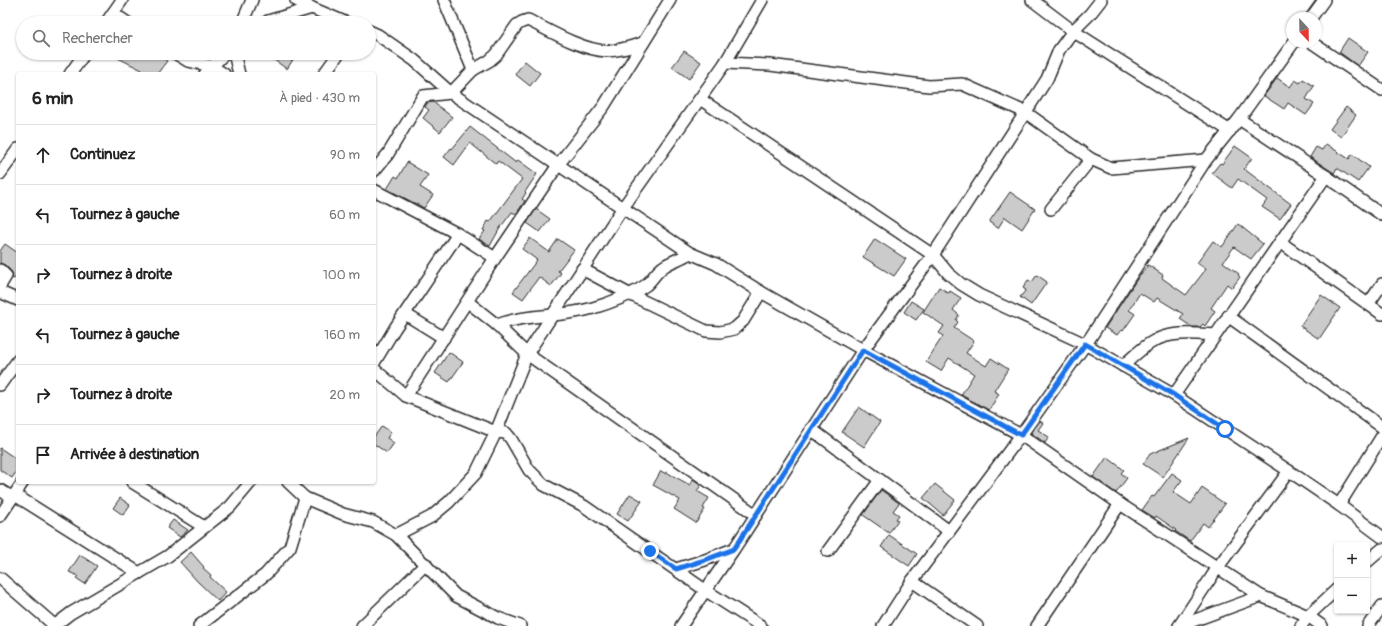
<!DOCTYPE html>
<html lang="fr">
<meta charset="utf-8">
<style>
body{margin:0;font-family:Pangolin,sans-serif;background:#f6f6f6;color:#222}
.controls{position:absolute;right:12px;bottom:12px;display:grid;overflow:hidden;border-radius:4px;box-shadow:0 1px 3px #0004}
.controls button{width:36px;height:36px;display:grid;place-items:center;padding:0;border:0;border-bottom:1px solid #e0e0e0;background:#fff;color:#222;font:20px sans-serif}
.compass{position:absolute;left:1286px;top:12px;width:36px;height:36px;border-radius:50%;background:#fff;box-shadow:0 1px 3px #0004;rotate:158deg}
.stop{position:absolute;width:12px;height:12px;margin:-9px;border:3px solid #1a73e8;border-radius:50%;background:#fff}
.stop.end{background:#1a73e8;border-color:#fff;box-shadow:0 1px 4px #0008}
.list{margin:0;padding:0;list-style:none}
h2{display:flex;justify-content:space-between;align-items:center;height:52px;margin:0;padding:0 16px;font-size:17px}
h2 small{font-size:13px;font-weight:400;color:#767676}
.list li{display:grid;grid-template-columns:26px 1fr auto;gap:12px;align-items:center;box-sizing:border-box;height:60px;padding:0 16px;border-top:1px solid #e0e0e0}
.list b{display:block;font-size:15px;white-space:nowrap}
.list em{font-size:13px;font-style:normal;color:#767676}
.icon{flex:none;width:22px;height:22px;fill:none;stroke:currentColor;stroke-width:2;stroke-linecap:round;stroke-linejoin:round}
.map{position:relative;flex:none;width:1382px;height:626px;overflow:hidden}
.search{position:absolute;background:#fff;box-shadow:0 1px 3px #0004;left:16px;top:16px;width:360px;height:44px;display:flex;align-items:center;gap:10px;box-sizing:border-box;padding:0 14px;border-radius:22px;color:#767676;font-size:15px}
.panel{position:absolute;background:#fff;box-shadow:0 1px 3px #0004;left:16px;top:72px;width:360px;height:412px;border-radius:4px}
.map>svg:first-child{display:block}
.building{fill:#cbcbcb;stroke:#2b2b2b}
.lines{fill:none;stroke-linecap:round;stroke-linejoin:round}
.street-casing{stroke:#2b2b2b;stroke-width:14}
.street{stroke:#fff;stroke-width:11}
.route{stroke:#1a73e8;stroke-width:5}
</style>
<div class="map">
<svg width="1382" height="626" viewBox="0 0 1382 626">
<rect width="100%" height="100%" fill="#fff"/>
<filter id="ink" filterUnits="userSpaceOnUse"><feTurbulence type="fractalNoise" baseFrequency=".025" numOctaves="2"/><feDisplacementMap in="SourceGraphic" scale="8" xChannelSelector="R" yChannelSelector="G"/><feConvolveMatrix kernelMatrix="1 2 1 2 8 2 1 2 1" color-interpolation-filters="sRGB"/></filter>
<g filter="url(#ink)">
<g class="building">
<polygon points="1348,38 1368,52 1358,66 1339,52"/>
<polygon points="684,51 701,62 689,79 672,67"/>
<polygon points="108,53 156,53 167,61 157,74 139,74 142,70"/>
<polygon points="264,53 288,53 294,58 287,69"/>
<polygon points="525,61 540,73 530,86 515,74"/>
<polygon points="1277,78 1290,87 1295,80 1300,83 1303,79 1314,86 1306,99 1314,104 1306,115 1288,103 1284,109 1264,96"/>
<polygon points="433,102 452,117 440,132 423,118 429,110 425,107 427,103"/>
<polygon points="1346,107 1356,115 1341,137 1330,129"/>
<polygon points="470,127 516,163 518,160 537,174 525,192 526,193 522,199 525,201 516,214 512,212 500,228 490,246 479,239 485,231 483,230 488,221 490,222 522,179 498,161 496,164 470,143 454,165 444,157 451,148 452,149"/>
<polygon points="1326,144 1349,159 1352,154 1369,167 1358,182 1337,168 1334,173 1310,157 1316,147 1322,150"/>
<polygon points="1235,146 1252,158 1244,169 1291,204 1280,219 1262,207 1267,200 1238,179 1232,188 1212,173 1220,163 1222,164"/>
<polygon points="407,162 428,175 420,187 433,195 424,208 387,189 395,176 398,178"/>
<polygon points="1010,192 1035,209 1022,229 1005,217 998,228 989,222"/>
<polygon points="536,209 550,219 540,232 527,223"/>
<polygon points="1238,224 1263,244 1251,259 1234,247 1223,262 1239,274 1238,275 1240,277 1232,288 1227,284 1211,308 1215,311 1205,326 1203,324 1200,327 1192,327 1180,319 1183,314 1157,298 1154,302 1140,293 1129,310 1135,314 1123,331 1121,330 1117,335 1105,328 1141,273 1141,274 1148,265 1163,275 1162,278 1186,295 1206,269 1197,263 1213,241 1222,247"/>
<polygon points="530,238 549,252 558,239 574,250 558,271 561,273 551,286 539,277 523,299 513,292 537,260 522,249"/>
<polygon points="875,239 906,259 894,276 863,257"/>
<polygon points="5,244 18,253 18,274 14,279 12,278 13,274 11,271 5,265 0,263 0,251"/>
<polygon points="1037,275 1047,282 1031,305 1020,297 1026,290 1023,288 1028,280 1032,282"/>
<polygon points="939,287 949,293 950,291 961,298 953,310 959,315 956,320 958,322 954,328 974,341 966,353 986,366 991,358 1008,369 994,391 999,394 989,410 961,395 974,374 949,358 941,371 926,362 943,336 939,333 944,326 923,312"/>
<polygon points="1321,295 1340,308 1319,339 1300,326"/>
<polygon points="911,301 924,309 916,320 904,312"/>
<polygon points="449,352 463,362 449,382 435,373"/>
<polygon points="859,407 880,422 864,447 842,432"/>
<polygon points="1040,421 1043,423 1038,430 1049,437 1045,443 1031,433"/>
<polygon points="382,426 391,432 387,438 394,443 387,453 374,444 374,437"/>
<polygon points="1189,438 1163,477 1143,464 1150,454"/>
<polygon points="0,448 18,460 18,469 12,478 0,470"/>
<polygon points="1107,457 1124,470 1121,473 1127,478 1116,493 1093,477"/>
<polygon points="661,471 666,474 666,472 690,485 693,479 701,485 697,491 709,498 703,508 705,509 696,523 674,509 680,500 653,485"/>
<polygon points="1172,473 1182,480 1173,492 1191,504 1202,488 1225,504 1208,527 1203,523 1190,541 1175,531 1176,530 1156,516 1155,518 1142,510 1152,496 1154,497"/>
<polygon points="935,484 955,500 943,515 923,498"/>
<polygon points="881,490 899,503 893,511 899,515 896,519 898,520 889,533 863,515"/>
<polygon points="630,494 642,501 628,521 617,514"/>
<polygon points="120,498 130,505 123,515 113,508"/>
<polygon points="173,520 188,530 180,537 167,528"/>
<polygon points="889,535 917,554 909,566 881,547"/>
<polygon points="191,552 204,567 203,568 211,575 210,577 226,592 218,601 197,581 180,562"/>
<polygon points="80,555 97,566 85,584 76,578 78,576 69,572"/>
</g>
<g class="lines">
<g class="street-casing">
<g id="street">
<polyline points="296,0 312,8 347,23"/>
<polyline points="1032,0 1073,31 1230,131"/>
<polyline points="113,13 128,23"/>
<polyline points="1311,18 1324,0"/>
<polyline points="106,23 122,0"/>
<polyline points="242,23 252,0"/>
<polyline points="265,23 268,21 312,8"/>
<polyline points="369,31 378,35 414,60 451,93 690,253 716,264 761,292 863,350 1021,435 1120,504 1261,596 1308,616 1322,626"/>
<polyline points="1311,42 1382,90"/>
<polyline points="175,53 188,61 211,66 224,74"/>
<polyline points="234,53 239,74"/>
<polyline points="725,63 770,65 929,86 962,84 1025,112 1091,159 1111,168 1206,160"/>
<path d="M473 70 489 61 496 55 517 25 522 22 528 20C550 31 582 50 606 51 619 51 631 47 643 43"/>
<polyline points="70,74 85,53"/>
<polyline points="205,74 225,53"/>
<polyline points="324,74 339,53"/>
<polyline points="700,99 933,255 1047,79 1059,50 1073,31 1090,14 1101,0"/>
<polyline points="1239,119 1326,176 1382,215"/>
<polyline points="374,171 388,154 423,96 451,93 473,70 444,0"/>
<polyline points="0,174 18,149"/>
<polyline points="374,190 458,234 495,258"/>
<polyline points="1051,209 1091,159"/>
<polyline points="1280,242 1382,314"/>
<polyline points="582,269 629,294 706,331 720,332 734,329 743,321 761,292"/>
<polyline points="0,270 6,276 0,286"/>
<polyline points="0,292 18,300"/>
<polyline points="468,302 497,325 527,354 756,515"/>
<polyline points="1369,303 1382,284"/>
<polyline points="405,314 444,338"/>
<polyline points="1228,316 1382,427"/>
<path d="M497 325C529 313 560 318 593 308 607 304 634 294 646 285 652 280 656 272 663 267 671 261 681 259 690 253"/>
<polyline points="374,363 395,328 458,234"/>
<path d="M1123 366C1133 357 1142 347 1154 341 1171 331 1196 334 1215 335"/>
<polyline points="374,369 406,396 496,432 506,433 511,439 529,470 544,485 584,506 705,590 761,626"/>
<polyline points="0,385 18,360"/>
<polyline points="1174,395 1326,176"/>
<polyline points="406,396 495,258 558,165 604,106 670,0"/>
<polyline points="811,429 949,531"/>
<polyline points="132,482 204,527"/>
<polyline points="288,482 305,498 343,514 373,522 396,535 456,596 498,618 520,626"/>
<polyline points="0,490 13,498"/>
<polyline points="15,495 139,573"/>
<polyline points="1339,505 1382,436"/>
<polyline points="0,516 23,482"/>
<polyline points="396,535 431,517 449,502 476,473 496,432 527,354 622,209 725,63 762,0"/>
<polyline points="828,551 880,480"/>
<polyline points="1367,562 1382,549"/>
<polyline points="676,569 705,560 733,549"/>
<polyline points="0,578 54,625 52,626"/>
<polyline points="912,581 977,626"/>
<polyline points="54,626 71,613 168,556 230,507 251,482"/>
<polyline points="199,626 266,574 290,547 305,498"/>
<polyline points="362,626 426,564"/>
<polyline points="681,626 734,549 863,350 933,255 948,273 961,284 979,295 1085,344 1174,395 1289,471 1339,505 1382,537"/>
<polyline points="883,626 912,581 1021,435 1090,338 1206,160 1239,119 1294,42"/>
<polyline points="1037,626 1120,504"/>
<polyline points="1179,626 1218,567 1289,471"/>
<polyline points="1179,626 1261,596"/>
<polyline points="1301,626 1308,616 1337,589"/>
<polyline points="1368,626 1382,606"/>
</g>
</g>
<use href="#street" class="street"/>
</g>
</g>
<g class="lines" filter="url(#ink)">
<polyline class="route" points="650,551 676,569 705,560 734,549 863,350 1021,435 1085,344 1174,395 1225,429"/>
</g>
</svg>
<div class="controls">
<button>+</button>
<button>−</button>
</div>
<svg class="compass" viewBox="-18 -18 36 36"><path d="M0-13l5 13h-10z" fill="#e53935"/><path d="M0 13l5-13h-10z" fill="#767676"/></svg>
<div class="stop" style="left:1225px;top:429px"></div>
<div class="stop end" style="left:650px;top:551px"></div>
<div class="search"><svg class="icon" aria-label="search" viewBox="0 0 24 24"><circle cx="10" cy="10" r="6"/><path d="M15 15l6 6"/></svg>Rechercher</div>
<section class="panel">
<h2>6 min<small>À pied · 430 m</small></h2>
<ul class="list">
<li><svg class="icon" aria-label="ahead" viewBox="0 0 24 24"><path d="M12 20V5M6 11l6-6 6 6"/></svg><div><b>Continuez</b></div><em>90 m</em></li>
<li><svg class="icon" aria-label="left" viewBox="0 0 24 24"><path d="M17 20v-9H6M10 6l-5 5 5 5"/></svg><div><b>Tournez à gauche</b></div><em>60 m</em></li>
<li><svg class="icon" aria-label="right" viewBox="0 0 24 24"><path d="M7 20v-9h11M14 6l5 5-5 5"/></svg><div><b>Tournez à droite</b></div><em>100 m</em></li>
<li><svg class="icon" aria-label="left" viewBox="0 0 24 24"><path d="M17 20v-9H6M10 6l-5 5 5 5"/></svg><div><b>Tournez à gauche</b></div><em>160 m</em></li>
<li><svg class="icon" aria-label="right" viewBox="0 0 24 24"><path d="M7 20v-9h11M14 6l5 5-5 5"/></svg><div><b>Tournez à droite</b></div><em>20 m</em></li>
<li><svg class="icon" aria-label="arrive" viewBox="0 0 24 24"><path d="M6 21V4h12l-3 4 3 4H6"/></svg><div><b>Arrivée à destination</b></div></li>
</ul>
</section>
</div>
